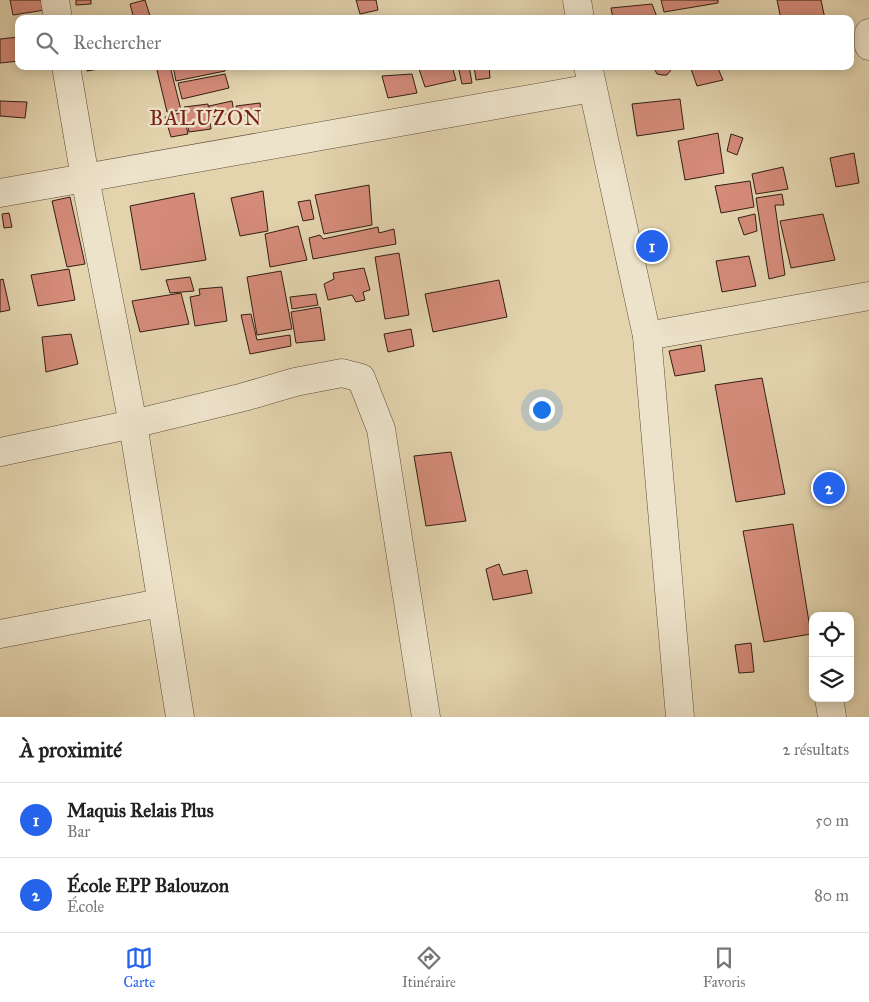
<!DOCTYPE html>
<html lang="fr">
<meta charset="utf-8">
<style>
body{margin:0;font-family:"IM FELL Great Primer",serif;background:#f6f6f6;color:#222}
.controls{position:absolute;right:15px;bottom:15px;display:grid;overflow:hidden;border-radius:10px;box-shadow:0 2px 12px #0003}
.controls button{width:45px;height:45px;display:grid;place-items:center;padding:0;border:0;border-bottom:1px solid #e0e0e0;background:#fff;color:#222;font:25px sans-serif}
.you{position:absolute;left:541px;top:409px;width:18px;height:18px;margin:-12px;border:4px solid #fff;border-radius:50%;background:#1a73e8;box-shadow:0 0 0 8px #1a73e833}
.badge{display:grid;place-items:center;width:32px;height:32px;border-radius:50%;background:#2563eb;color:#fff;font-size:16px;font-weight:700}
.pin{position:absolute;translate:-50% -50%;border:2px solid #fff;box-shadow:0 1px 5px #0006}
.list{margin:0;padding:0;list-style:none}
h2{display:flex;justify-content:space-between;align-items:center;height:65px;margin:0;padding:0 20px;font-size:21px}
h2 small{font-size:16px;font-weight:400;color:#767676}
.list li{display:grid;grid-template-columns:32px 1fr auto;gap:15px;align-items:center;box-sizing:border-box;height:75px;padding:0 20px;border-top:1px solid #e0e0e0}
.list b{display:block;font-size:19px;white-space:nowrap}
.list p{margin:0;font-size:16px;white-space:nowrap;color:#767676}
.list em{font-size:16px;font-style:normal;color:#767676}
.icon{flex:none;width:28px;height:28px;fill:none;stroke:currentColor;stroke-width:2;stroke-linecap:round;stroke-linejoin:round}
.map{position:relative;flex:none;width:869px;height:717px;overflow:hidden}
.search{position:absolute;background:#fff;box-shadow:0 2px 12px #0003;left:15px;right:15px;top:15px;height:55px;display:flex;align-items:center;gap:12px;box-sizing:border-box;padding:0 18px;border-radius:10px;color:#767676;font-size:19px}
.sheet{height:215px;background:#fff}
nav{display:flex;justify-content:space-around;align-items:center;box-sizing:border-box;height:70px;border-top:1px solid #e0e0e0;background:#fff;font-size:14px;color:#767676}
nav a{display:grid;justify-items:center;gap:2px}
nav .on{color:#2563eb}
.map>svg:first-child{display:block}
.building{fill:#d48b79;stroke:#341d15}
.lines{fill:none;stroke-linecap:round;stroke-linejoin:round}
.minor-casing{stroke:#604b3b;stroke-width:29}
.minor{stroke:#ede3ca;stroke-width:28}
.labels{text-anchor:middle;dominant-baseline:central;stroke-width:5;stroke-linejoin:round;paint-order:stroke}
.quarter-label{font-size:21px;letter-spacing:1px;fill:#7a1f14;stroke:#ede3ca}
</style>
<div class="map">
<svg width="869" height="717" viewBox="0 0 869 717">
<rect width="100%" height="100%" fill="#e3d4ae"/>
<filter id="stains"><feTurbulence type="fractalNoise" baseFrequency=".004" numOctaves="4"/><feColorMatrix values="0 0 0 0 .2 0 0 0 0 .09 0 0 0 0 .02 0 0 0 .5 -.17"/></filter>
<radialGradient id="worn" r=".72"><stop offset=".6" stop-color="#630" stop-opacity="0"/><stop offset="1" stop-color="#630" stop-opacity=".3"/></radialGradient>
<g class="building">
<polygon points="10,0 42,0 45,10 13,15"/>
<polygon points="76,0 91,0 91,4 76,5"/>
<polygon points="145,0 151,19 134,19 130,4"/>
<polygon points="356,0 376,0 378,10 360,14"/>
<polygon points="661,0 718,0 718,3 664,12"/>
<polygon points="777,0 821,0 825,19 781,19"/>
<polygon points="652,4 657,17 613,19 611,8"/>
<polygon points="19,37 19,61 0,63 0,39"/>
<polygon points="86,66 116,66 87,71"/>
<polygon points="156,66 170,66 181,110 167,112"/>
<polygon points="173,66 224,66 225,71 176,81"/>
<polygon points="418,66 452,66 456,80 425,87"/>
<polygon points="458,66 469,66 472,83 462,84"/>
<polygon points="474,66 489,66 490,78 476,80"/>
<polygon points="653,66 674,66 667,75 662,75 657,74"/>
<polygon points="690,66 717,66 723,80 697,86"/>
<polygon points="225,74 229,88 182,99 178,83"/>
<polygon points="412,74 417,93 388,98 382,76"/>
<polygon points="680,99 684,129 637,136 632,104"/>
<polygon points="0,101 27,102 25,118 0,116"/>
<polygon points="232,101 234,112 214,117 209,106"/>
<polygon points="260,103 261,114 238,116 236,106"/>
<polygon points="208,104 211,129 189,132 184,107"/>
<polygon points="183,112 188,134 171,137 165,117"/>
<polygon points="718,133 724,173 685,180 678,141"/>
<polygon points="731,134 743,138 737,155 727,151"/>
<polygon points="854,153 859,183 836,187 830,158"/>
<polygon points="783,167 788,189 756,194 752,174"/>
<polygon points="750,181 754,207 721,213 715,186"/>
<polygon points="369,185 372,225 324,234 315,195"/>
<polygon points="263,191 268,231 240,236 231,198"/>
<polygon points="194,193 206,260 141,270 130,206"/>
<polygon points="782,194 784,205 775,205 785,275 769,279 756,198"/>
<polygon points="70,197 85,264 67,267 52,201"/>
<polygon points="310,200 314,219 303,221 298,202"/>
<polygon points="9,213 12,227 4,228 2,214"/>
<polygon points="755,214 757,231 744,235 738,218"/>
<polygon points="823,214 835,260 791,268 780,221"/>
<polygon points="298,226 307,260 270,267 265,234"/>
<polygon points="378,227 379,233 394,229 396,244 313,259 309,238 320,235 323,239"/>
<polygon points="399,253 409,315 385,319 375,257"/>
<polygon points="749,256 756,286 722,292 716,261"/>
<polygon points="364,268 370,290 363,292 365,300 356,302 352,295 328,300 324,284 334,279 333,273"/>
<polygon points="69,269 75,300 38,306 31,275"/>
<polygon points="281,271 292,329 257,335 247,277"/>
<polygon points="190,277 194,291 170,293 166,280"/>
<polygon points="3,279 10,310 0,312 0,280"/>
<polygon points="499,280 507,317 433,332 425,294"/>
<polygon points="222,287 227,321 195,326 190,297 200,295 199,289"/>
<polygon points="181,293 189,324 140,332 132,301"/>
<polygon points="316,294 318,305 292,309 290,297"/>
<polygon points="320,307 325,340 296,343 291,312"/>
<polygon points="251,314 257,340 290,335 291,346 250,354 241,315"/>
<polygon points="411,329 414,346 388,352 384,334"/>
<polygon points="71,334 78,364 46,372 42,337"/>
<polygon points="701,345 705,371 675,376 669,351"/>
<polygon points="762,378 785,494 736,502 715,385"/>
<polygon points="451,452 466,521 426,526 414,456"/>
<polygon points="793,524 811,634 764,642 743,531"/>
<polygon points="499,564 503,575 527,570 532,593 493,600 486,569"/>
<polygon points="751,643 754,672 739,673 735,645"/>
</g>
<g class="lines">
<g class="minor-casing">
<g id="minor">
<polyline points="55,0 58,19"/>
<polyline points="577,0 580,19"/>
<polyline points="869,33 869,46"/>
<polyline points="66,66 85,178 133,424 180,717"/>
<polyline points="588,66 647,336 680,717"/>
<polyline points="0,193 592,88"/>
<polyline points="647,336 869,296"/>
<polyline points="0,452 133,424 244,397 295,382 342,373 361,378 381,429 426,717"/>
<polyline points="0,634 160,603"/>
<polyline points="830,704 832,717"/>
</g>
</g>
<use href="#minor" class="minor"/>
</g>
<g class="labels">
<g class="quarter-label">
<text x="206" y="118">BALUZON</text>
</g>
</g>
<rect width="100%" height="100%" filter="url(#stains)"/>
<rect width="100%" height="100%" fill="url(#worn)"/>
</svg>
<div class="controls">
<button><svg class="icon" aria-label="locate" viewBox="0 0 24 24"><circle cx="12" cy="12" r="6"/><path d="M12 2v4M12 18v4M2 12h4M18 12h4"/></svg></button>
<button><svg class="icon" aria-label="layers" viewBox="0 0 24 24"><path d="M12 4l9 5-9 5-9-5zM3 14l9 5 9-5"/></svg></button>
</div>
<div class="you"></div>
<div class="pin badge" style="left:652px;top:246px">1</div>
<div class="pin badge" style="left:829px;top:488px">2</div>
<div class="search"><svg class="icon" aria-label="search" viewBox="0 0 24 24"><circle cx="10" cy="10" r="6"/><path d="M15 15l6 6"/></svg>Rechercher</div>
</div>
<section class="sheet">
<h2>À proximité<small>2 résultats</small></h2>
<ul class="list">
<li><span class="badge">1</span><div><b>Maquis Relais Plus</b><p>Bar</p></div><em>50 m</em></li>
<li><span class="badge">2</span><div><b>École EPP Balouzon</b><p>École</p></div><em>80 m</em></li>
</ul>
</section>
<nav>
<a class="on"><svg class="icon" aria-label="map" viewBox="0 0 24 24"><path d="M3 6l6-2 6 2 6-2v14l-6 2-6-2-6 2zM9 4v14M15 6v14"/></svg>Carte</a>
<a><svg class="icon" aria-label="directions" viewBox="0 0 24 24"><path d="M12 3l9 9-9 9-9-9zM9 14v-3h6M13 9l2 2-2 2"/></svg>Itinéraire</a>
<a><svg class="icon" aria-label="saved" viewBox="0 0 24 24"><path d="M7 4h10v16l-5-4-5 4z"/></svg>Favoris</a>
</nav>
